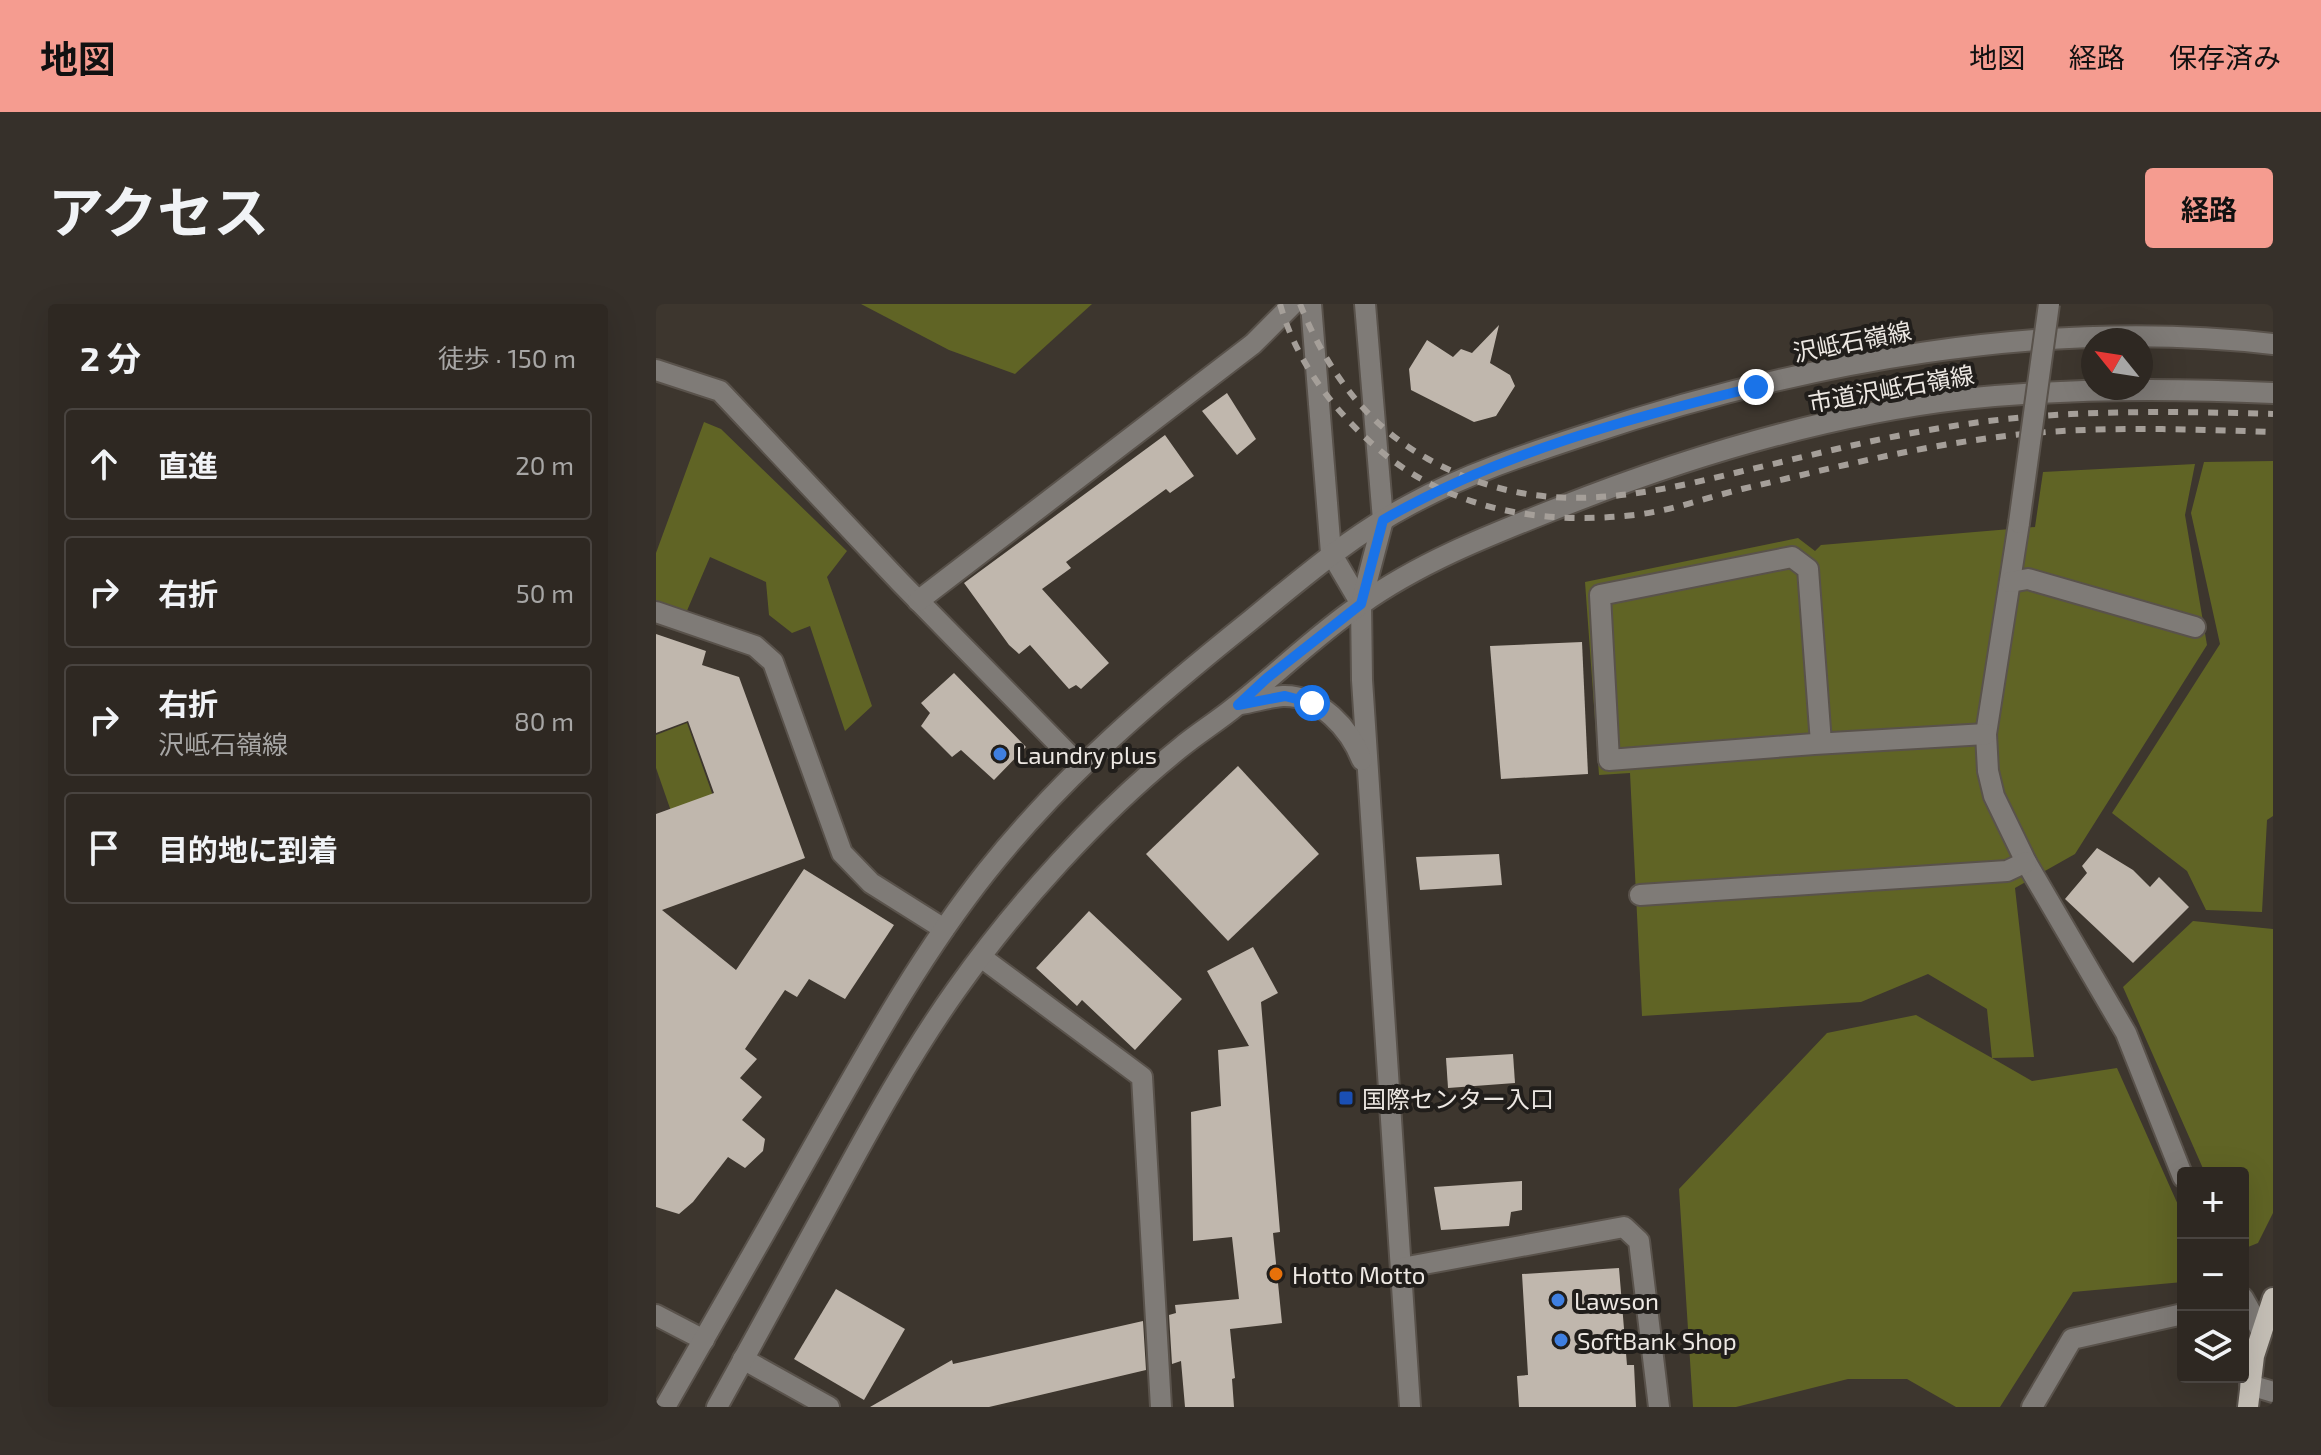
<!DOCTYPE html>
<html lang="ja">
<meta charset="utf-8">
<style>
body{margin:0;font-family:"Exo 2","Noto Sans JP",sans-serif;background:#36302a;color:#f1f3f6}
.controls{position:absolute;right:24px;bottom:24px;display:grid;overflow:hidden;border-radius:8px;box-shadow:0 8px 32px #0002}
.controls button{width:72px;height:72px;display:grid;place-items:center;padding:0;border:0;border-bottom:2px solid #494440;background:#2e2822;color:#f1f3f6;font:40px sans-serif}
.compass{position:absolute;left:1425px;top:24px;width:72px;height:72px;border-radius:50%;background:#2e2822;box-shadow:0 8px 32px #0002;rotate:300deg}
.stop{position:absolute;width:24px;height:24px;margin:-18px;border:6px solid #1a73e8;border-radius:50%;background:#fff}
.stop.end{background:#1a73e8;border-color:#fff;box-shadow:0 2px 8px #0008}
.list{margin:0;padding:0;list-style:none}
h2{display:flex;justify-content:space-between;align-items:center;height:104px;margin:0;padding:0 32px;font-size:34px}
h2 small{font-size:26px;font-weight:400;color:#a7a6a5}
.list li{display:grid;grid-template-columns:52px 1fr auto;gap:24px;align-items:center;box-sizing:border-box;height:112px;margin:0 16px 16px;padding:0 16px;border:2px solid #494440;border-radius:8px}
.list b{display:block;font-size:30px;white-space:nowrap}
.list p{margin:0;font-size:26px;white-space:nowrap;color:#a7a6a5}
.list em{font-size:26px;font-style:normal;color:#a7a6a5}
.icon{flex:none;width:44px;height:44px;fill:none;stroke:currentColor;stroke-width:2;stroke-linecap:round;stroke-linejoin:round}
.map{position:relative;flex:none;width:1617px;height:1103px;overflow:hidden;border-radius:8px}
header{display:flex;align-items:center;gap:48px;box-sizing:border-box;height:112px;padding:0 40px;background:#f59c90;color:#111}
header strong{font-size:38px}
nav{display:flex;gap:44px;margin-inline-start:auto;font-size:28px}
.intro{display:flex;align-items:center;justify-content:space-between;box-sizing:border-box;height:192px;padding:0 48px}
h1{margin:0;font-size:56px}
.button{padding:20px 36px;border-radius:8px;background:#f59c90;color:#111;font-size:28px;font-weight:700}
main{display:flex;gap:48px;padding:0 48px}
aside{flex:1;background:#2e2822;border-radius:8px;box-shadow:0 8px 32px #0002}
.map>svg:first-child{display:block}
.green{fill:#606425}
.building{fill:#c0b7ad}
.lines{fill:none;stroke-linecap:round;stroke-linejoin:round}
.minor-casing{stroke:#59524b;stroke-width:24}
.major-casing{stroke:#59524b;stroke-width:24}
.minor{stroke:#7f7b77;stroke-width:20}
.major{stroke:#c5bfb6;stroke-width:20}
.rail{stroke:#a59f99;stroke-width:6;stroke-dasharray:10 10;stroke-linecap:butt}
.minor-bridge-casing{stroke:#59524b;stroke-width:24;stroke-linecap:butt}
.minor-bridge{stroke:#7f7b77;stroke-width:20}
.route{stroke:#1a73e8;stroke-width:10}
.shop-dot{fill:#3f7fe0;stroke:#211e1b;stroke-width:3}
.transit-dot{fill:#1a4fb4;stroke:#211e1b;stroke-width:3}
.food-dot{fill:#e8710a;stroke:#211e1b;stroke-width:3}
.labels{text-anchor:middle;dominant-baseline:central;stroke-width:8;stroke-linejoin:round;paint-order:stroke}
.street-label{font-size:24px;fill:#ede8e3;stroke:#211e1b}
.poi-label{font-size:24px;fill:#ede8e3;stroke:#211e1b;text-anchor:start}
</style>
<header>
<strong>地図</strong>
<nav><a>地図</a><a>経路</a><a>保存済み</a></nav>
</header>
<div class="intro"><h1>アクセス</h1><a class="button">経路</a></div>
<main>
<aside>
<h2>2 分<small>徒歩 · 150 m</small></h2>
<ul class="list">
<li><svg class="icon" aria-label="ahead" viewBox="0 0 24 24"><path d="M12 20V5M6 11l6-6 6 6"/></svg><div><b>直進</b></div><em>20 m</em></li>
<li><svg class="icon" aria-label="right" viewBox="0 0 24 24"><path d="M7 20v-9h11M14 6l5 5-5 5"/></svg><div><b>右折</b></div><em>50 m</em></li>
<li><svg class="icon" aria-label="right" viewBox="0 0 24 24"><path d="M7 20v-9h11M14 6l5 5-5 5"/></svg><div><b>右折</b><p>沢岻石嶺線</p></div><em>80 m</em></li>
<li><svg class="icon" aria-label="arrive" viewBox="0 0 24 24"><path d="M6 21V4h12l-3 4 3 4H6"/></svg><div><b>目的地に到着</b></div></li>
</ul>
</aside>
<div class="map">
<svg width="1617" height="1103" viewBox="0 0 1617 1103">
<rect width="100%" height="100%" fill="#3d362e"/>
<g class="green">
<polygon points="205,0 436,0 359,70 293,46"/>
<polygon points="48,118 65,125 191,247 171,273 216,402 189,427 154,322 136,329 113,311 110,278 54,253 30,309 0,298 0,249"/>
<polygon points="1617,157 1617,512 1611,516 1606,608 1550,606 1531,567 1456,509 1564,340 1535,209 1548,158"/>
<polygon points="1539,160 1529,211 1551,341 1419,550 1359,584 1378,753 1336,754 1376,777 1461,764 1527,912 1527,978 1417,988 1344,1103 1300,1103 1251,1075 1192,1075 1080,1103 1037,1103 1023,885 1171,729 1260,711 1336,754 1331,705 1272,670 1205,698 986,712 974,469 943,471 929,278 1142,234 1159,247 1165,241 1379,223 1387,168"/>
<polygon points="31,419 67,520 25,536 0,464 0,431"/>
<polygon points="1537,617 1617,625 1617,909 1602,939 1587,945 1587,869 1549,869 1467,683"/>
</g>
<g class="building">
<polygon points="843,21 834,59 854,71 859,82 840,112 818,118 755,86 753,65 771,36 797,53 805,45 816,49"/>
<polygon points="571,89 600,135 581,151 546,107"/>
<polygon points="509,131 538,172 514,189 510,185 410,258 415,264 386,285 453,359 425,385 420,381 413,385 374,341 363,350 353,341 308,279"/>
<polygon points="0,330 50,347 46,361 83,373 149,554 6,606 80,666 148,565 238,621 189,695 153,675 141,693 129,686 89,745 101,755 84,774 106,793 86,816 109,835 107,847 89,864 72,853 37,898 23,910 0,903 0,510 58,489 32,417 0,429"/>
<polygon points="926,338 932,470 845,475 834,342"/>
<polygon points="298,369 370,443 338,476 305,446 296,453 265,422 274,409 265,399"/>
<polygon points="582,462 663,550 572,637 490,550"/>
<polygon points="1441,544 1477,566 1494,583 1503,573 1533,603 1477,659 1409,595 1431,569 1426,562"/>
<polygon points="843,550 846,581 764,586 760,553"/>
<polygon points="433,607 526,695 479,746 426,696 421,702 380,664"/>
<polygon points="597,643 622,689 605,698 624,928 617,929 626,1019 574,1025 579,1074 576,1075 578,1103 529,1103 525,1057 516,1060 513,1011 520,1009 519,1001 583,995 576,933 537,937 535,808 565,802 562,746 593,742 551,667"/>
<polygon points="857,750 859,779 792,784 790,754"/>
<polygon points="866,877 866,906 855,908 853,922 785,926 778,883"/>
<polygon points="963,964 971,1061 978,1061 980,1103 863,1103 861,1072 872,1071 866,970"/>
<polygon points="180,985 249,1025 208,1096 138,1055"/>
<polygon points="487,1017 490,1066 333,1103 214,1103 296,1056 297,1060"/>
</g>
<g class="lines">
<g class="minor-casing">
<g id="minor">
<polyline points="655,0 675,249 705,300"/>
<polyline points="709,0 727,216 705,300 706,376 754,1103"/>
<polyline points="0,66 64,87 244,278 424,462"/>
<polyline points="1363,219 1330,430 1332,467 1338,492 1370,558 1470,729 1527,873"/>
<polyline points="1354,278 1372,275 1539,323"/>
<polyline points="262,297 597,40 637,0"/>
<polyline points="0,308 99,342 117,358 186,549 215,579 288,625"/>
<path d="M584 400C598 398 613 393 627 392 664 391 694 425 706 456"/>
<polyline points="1165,439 1152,265 1136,253 944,291 953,456 1158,440 1330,430"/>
<polyline points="984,591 1351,567 1370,558"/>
<polyline points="325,653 486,773 505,1103"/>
<polyline points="746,964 968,923 983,937 1003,1103"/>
<polyline points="1587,994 1605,1026"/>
<polyline points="0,1011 48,1036"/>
<polyline points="87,1055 173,1103"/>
<polyline points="1594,1081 1617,1088"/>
<path d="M9 1103C61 1013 113 922 164 831 215 741 266 649 331 567 408 470 499 393 595 316 646 274 696 231 755 200 810 170 871 150 929 131 1144 59 1391 13 1617 40"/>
<path d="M61 1103C100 1033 138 963 177 892 215 822 254 751 300 686 360 601 443 509 524 444 542 429 562 417 580 402 622 369 660 331 704 301 764 258 834 231 902 204 1031 153 1169 111 1307 95 1410 84 1513 84 1617 89"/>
<polyline points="1376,1103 1416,1035 1527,1010"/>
</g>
</g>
<g class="major-casing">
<polyline id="major" points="1592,1103 1598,1052 1617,994"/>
</g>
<use href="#minor" class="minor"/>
<use href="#major" class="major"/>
<g class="rail">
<path d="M624 0C639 53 671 98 711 135 786 206 886 223 986 210 1020 205 1053 193 1086 185 1168 166 1250 145 1334 134 1427 121 1523 125 1617 128"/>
<path d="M644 0C670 65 710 121 772 155 878 214 972 195 1083 168 1152 152 1221 134 1291 123 1399 105 1508 107 1617 110"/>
</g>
<g class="minor-bridge-casing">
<polyline id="minor-bridge" points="1363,219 1393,0"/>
</g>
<use href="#minor-bridge" class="minor-bridge"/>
</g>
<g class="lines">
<path class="route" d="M656 399 629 392 582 401 611 374 705 300 727 216C841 150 973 114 1100 83"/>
</g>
<g class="shop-dot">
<circle cx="344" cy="450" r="8"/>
<circle cx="902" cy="996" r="8"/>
<circle cx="905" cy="1036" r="8"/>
</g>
<rect class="transit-dot" x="682" y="786" width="16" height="16" rx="4"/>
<circle class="food-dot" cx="620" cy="970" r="8"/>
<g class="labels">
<g class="street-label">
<text transform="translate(1196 37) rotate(-11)">沢岻石嶺線</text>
<text transform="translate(1235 84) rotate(-10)">市道沢岻石嶺線</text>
</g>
<g class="poi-label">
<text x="360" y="450">Laundry plus</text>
<text x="706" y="794">国際センター入口</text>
<text x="636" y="970">Hotto Motto</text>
<text x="918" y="996">Lawson</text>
<text x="921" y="1036">SoftBank Shop</text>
</g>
</g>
</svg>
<div class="controls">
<button>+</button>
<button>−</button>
<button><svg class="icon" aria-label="layers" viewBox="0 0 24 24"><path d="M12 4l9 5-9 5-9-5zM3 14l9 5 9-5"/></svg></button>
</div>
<svg class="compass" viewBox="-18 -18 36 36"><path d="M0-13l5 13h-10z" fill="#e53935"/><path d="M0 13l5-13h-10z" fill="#a7a6a5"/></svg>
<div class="stop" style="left:656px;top:399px"></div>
<div class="stop end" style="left:1100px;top:83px"></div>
</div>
</main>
